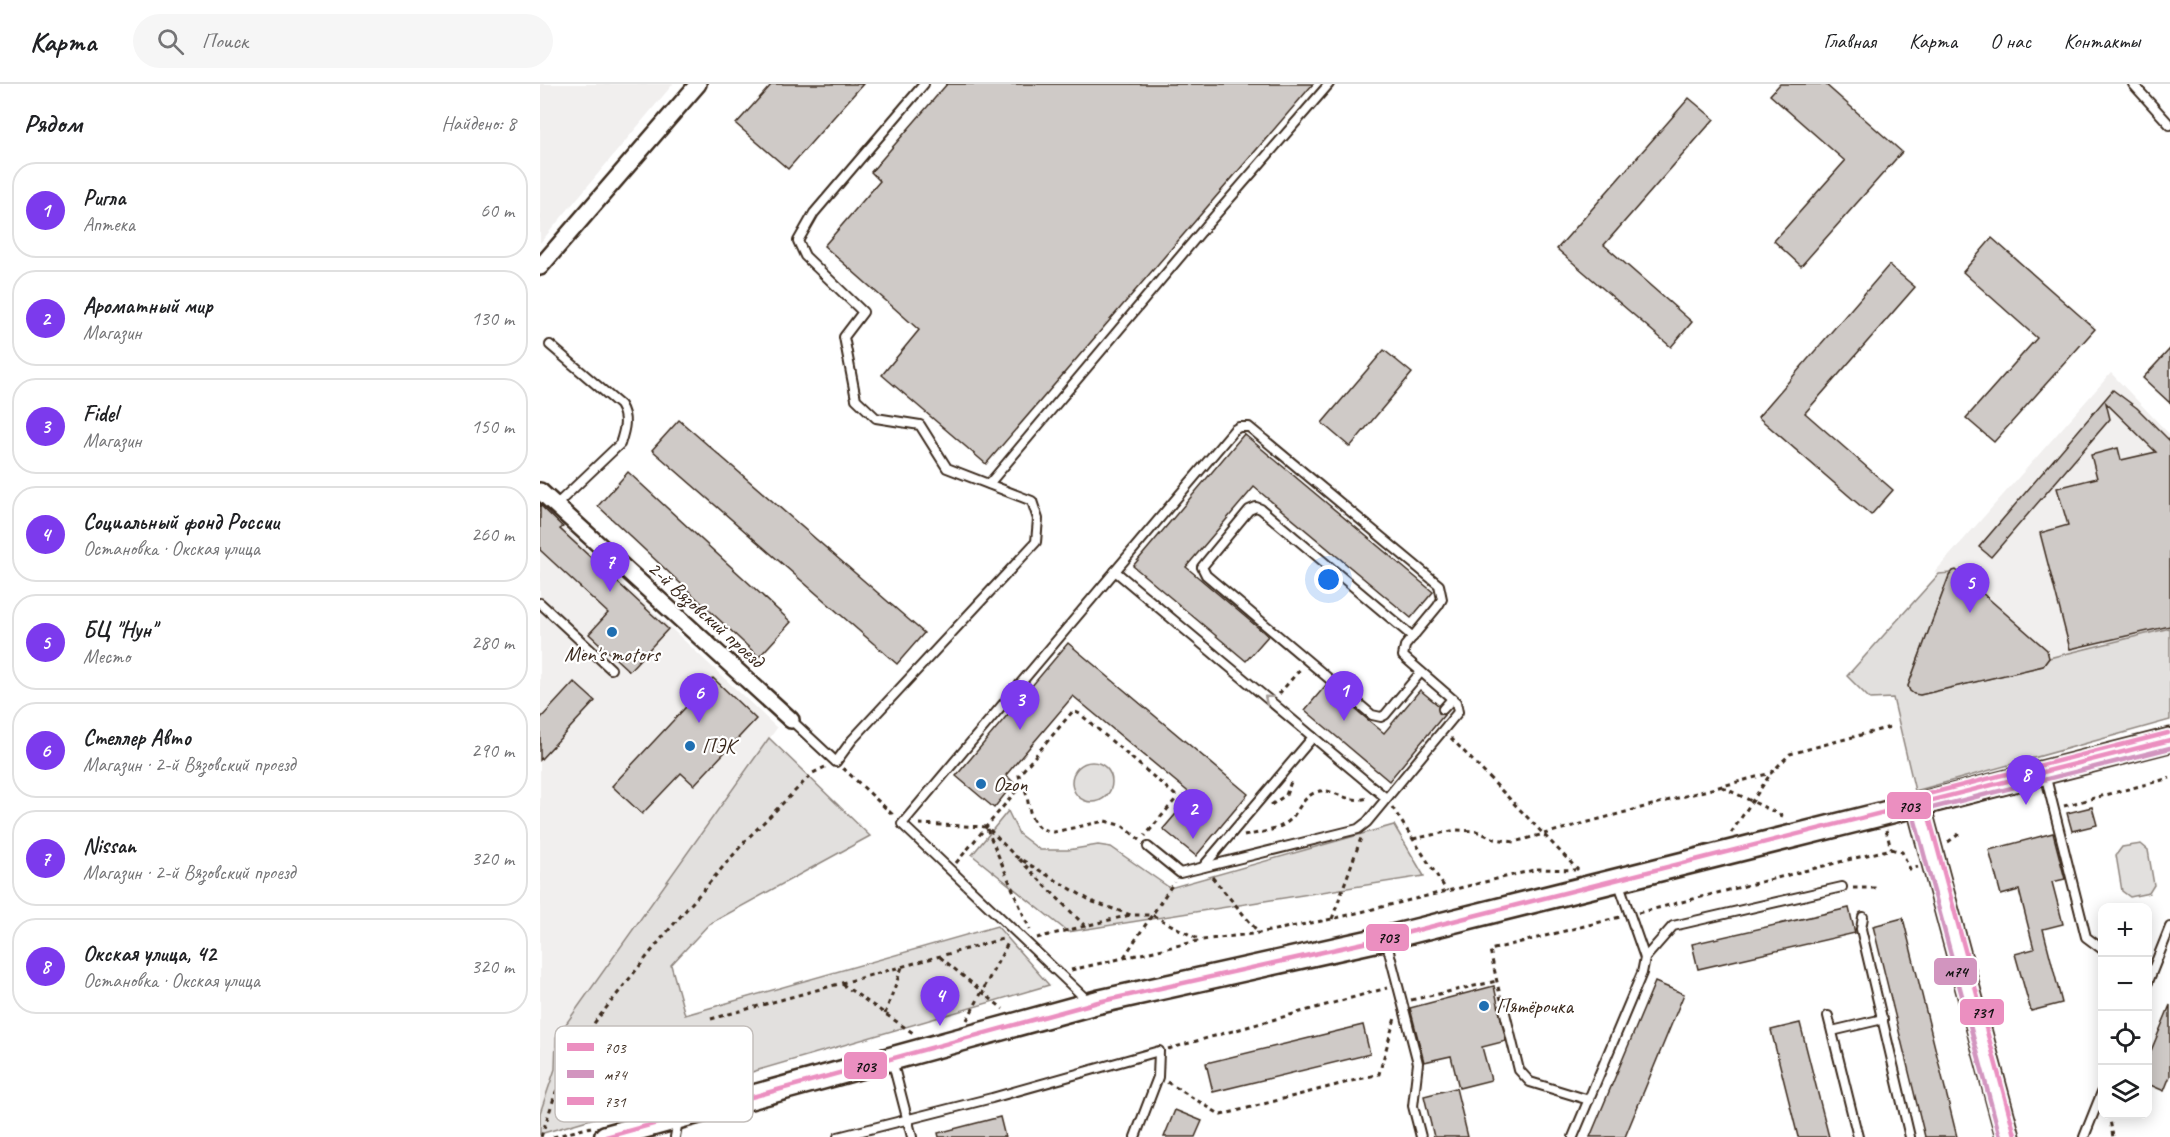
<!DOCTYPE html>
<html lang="ru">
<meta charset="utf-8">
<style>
body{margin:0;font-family:Caveat,sans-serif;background:#f6f6f6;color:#202124}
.controls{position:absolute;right:18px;bottom:18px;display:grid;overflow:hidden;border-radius:12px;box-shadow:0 3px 15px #0003}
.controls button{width:54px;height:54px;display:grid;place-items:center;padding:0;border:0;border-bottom:2px solid #e0e0e0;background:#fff;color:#202124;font:30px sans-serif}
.you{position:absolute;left:789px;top:496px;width:21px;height:21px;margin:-15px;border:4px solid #fff;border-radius:50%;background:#1a73e8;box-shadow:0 0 0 9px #1a73e833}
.badge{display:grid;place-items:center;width:39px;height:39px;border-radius:50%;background:#7c3aed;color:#fff;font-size:20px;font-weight:700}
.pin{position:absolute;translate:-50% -50px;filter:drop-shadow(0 2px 3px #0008)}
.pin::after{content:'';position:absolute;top:32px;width:21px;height:18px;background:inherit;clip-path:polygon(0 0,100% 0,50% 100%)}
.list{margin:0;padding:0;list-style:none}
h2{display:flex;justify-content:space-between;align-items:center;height:78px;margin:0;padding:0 24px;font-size:26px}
h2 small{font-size:20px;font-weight:400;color:#757577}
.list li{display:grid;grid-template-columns:39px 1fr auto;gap:18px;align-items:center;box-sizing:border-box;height:96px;margin:0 12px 12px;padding:0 12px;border:2px solid #e0e0e0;border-radius:24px}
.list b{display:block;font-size:22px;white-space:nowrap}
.list p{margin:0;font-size:20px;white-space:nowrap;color:#757577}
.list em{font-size:20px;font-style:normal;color:#757577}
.icon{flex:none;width:33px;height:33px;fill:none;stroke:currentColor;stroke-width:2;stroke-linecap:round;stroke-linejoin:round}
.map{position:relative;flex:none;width:1630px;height:1053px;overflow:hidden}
header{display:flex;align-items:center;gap:36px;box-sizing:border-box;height:84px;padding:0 30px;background:#fff;border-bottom:2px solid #e0e0e0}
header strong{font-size:28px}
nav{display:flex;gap:33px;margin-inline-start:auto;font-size:21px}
.search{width:420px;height:54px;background:#f6f6f6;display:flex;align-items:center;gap:15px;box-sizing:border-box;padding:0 21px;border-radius:33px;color:#757577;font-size:22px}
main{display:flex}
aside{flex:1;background:#fff}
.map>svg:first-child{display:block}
.built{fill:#f1efee}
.green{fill:#e2e0de;stroke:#8e857e;stroke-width:1.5}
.building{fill:#cfcac7;stroke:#3b2a1e;stroke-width:1.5}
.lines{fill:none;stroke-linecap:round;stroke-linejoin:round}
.lane-casing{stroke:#3b2a1e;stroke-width:12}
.street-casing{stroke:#3b2a1e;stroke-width:20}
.secondary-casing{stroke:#3b2a1e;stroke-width:27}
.path{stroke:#3b2a1e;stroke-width:3;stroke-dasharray:4.5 4.5;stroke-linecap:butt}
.lane{stroke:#fff;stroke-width:8}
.street{stroke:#fff;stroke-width:15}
.secondary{stroke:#fff;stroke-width:22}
.bus-1-casing{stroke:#fff;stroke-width:9}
.bus-2-casing{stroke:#fff;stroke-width:9}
.bus-3-casing{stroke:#fff;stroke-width:9}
.bus-1{stroke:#eb8fc0;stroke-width:4.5}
.bus-2{stroke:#d295bf;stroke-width:4.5}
.bus-3{stroke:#eb8fc0;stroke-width:4.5}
.oneway{stroke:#a79f9a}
.poi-dot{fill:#1f6fb2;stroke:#fff;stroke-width:2}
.labels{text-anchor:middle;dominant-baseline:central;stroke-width:4.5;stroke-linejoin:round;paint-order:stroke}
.street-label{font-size:21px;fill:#3b2a1e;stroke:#fff}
.poi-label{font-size:21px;fill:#3b2a1e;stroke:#fff;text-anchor:start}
.key{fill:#fff;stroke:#c4bfbc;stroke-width:1.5}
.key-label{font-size:16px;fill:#3b2a1e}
.line-badge{stroke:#fff;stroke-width:2}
.pale-badge-label{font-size:16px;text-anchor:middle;font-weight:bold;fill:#111}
</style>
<header>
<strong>Карта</strong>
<div class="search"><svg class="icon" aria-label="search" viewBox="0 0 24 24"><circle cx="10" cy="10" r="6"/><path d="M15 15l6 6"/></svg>Поиск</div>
<nav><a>Главная</a><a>Карта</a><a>О нас</a><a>Контакты</a></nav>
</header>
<main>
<aside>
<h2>Рядом<small>Найдено: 8</small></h2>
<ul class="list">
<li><span class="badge">1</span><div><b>Ригла</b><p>Аптека</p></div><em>60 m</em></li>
<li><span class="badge">2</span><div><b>Ароматный мир</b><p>Магазин</p></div><em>130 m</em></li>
<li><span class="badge">3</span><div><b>Fidel</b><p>Магазин</p></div><em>150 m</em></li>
<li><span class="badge">4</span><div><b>Социальный фонд России</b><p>Остановка · Окская улица</p></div><em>260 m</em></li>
<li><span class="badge">5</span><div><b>БЦ &quot;Нун&quot;</b><p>Место</p></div><em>280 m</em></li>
<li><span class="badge">6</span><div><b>Стеллер Авто</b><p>Магазин · 2-й Вязовский проезд</p></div><em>290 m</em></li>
<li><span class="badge">7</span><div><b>Nissan</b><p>Магазин · 2-й Вязовский проезд</p></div><em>320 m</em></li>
<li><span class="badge">8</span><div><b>Окская улица, 42</b><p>Остановка · Окская улица</p></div><em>320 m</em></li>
</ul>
</aside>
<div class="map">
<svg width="1630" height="1053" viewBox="0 0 1630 1053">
<rect width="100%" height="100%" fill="#fff"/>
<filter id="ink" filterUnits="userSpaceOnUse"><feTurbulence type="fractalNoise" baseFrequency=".0167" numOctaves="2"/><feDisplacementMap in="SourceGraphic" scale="12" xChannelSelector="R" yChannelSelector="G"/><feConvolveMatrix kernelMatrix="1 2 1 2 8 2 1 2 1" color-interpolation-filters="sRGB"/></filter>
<g filter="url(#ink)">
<g class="built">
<polygon points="0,0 133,0 0,159"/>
<polygon points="1571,289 1630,351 1630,544 1509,574 1507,566 1419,488 1394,489"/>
<polygon points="0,421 237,644 16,954 15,985 0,1029"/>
</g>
<g class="green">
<polygon points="1410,489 1368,602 1370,607 1380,611 1503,582 1509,574 1630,544 1630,636 1375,707 1353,614 1330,615 1307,592 1399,490"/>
<polygon points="229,654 330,752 169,840 131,881 145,931 457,842 509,901 0,1050 0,1029 15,985 16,954"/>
<circle cx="552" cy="698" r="20"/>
<polygon points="468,727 479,750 500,766 528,766 558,761 571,763 630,804 854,741 884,792 528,848 432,771"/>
<polygon points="1601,760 1608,766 1614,801 1609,809 1590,813 1582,807 1576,771 1582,763"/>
</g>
<g class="building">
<polygon points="232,0 323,0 248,85 196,40"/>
<polygon points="407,0 773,0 446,380 342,291 379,246 284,162 340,97 331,88"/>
<polygon points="1240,0 1285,0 1362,68 1261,182 1234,157 1305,77 1230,11"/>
<polygon points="1149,14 1174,35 1064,161 1152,238 1131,263 1017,165"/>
<polygon points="1452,154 1555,245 1454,358 1426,334 1497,254 1423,188"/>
<polygon points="1349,181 1375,203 1265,329 1353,406 1331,431 1218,333"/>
<polygon points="1630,265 1630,319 1603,294"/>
<polygon points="844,266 872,289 810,363 782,339"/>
<polygon points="1573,306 1597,324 1630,357 1630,542 1530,565 1500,449 1528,441 1517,404 1557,394 1551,371 1578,364 1581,376 1616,368 1566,319 1570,335 1451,473 1439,463"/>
<polygon points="139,336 384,549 357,580 112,366"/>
<polygon points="704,350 893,508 871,534 714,403 646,483 728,552 706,577 593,482"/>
<polygon points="88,388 251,538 219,573 58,422"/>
<polygon points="0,421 23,443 20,445 128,545 89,587 49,550 68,529 0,466"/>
<polygon points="1416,486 1507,566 1509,574 1503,582 1380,611 1374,610 1370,607 1368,602 1370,597 1409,492 1413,487"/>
<polygon points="528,559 708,710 656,772 623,745 652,711 533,612 466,691 474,699 454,724 416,692"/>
<polygon points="173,594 216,635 154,701 141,689 102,730 72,702"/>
<polygon points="34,598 55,617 0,676 0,635"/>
<polygon points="786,601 844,649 880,606 898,621 899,629 904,631 849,697 765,626"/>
<polygon points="1552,723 1557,741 1532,747 1527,729"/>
<polygon points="1513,749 1525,795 1512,798 1523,840 1503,845 1522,919 1491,927 1475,870 1494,865 1479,806 1461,811 1449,766"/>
<polygon points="1309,824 1315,849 1158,885 1152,860"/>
<polygon points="1363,834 1417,1053 1385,1053 1333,842"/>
<polygon points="1115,898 1144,910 1085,1053 1050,1053"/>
<polygon points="954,902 966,957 942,963 951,996 919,1004 911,972 884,978 870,924"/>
<polygon points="1630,921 1630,992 1624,1007 1608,1000 1608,974"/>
<polygon points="1260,939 1289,1053 1258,1053 1231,946"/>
<polygon points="823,941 830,970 673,1008 666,979"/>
<polygon points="916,1004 928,1053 894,1053 884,1012"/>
<polygon points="635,1026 662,1037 655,1053 624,1053"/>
<polygon points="460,1033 465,1053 399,1053 398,1049"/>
</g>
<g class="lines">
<g class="lane-casing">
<g id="lane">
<polyline points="1593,0 1630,41"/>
<path d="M10 261 80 321C88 334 85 345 80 360L16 421"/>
<polyline points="449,400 666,142 789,0"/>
<polyline points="575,487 773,653"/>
<polyline points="0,519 71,585"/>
<polyline points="873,553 721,425 716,423 709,426 662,483 666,491 832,631 841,633 845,631 881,588"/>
<polyline points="903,625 912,615"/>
<polyline points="251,636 296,678 312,656 496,458 498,435 492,417 407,384 380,341 336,334 316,315 304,253 323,228 265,172 258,157 274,129 384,0"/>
<polyline points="1505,690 1546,853 1562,865"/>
<polyline points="663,783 773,653 846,714"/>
<polyline points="1323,833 1321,845 1370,1053"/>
<polyline points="846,856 878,979 873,1022 881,1053"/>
<polyline points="1105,874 1133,842 1302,803"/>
<polyline points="1608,898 1630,843"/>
<polyline points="548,917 362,740 694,346 699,343 709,343 899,501 902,515 898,522 865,562 863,572 916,618 918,628 827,738 818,745 640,789 608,763"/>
<polyline points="964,925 979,986 990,998 1049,1016"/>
<polyline points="1288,932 1318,1053"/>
<polyline points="1292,947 1343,935"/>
<polyline points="352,976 372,1053"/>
<polyline points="135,1053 138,1037"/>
<polyline points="298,1053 452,1014 619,967 618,993 595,1053"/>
<polyline points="1033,1053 1102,889 1105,874 1078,797"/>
<polyline points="1544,1053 1562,1008"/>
</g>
</g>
<g class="street-casing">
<g id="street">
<polyline points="0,183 158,0"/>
<polyline points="0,407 251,636"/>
</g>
</g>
<g class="secondary-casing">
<g id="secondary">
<polyline points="1378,720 1468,1053"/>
<polyline points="66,1053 558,918 846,854 1342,730 1630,656"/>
</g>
</g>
<g class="path">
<polyline points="739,610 762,583"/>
<polyline points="911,654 1038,786"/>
<polyline points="303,684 352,730 353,734"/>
<polyline points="1182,703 1247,734"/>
<polyline points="731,721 746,711 752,695"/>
<polyline points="1524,722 1630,694"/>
<polyline points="852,723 907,807"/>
<polyline points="379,740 447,743 475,772 553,818 591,831 612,831 660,856"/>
<polyline points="447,745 490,846"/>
<polyline points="1346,746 1351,765"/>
<polyline points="1191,749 1231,689"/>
<path d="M704 752C721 748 740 747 752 734 759 725 763 714 774 709 792 700 803 721 828 714"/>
<polyline points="873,755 916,746 936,747 955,755 974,758 1231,689 1250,670 1350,643"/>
<path d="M600 756 583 742 565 737 514 748C489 745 491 729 486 709 485 703 480 698 479 691L533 627 540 630 635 711V716L605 752"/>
<polyline points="1408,758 1419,750"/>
<polyline points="479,775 545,842 590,831"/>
<polyline points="416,779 482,700"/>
<polyline points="672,793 719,849"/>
<polyline points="1313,804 1339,804"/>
<polyline points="1098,829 1351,765 1362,768 1370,785 1378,783"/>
<polyline points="792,835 821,754"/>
<polyline points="497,854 545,842"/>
<polyline points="400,873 463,925"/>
<polyline points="584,873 634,798"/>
<polyline points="531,886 662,856 719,849 792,835 998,785 1035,786"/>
<polyline points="302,900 373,949"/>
<polyline points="871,916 957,897"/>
<polyline points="961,916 950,866 1080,833"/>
<polyline points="345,930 362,883"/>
<polyline points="171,935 466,854"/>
<polyline points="427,936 469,857"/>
<polyline points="628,965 847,904"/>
<polyline points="627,998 681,1031 839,990 855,934"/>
<polyline points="1569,1030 1573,1053"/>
<polyline points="1,1053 16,1008 55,938 121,855 207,755 273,689 285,683"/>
<polyline points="13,1053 51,1043"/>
</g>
<use href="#lane" class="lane"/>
<use href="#street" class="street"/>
<use href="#secondary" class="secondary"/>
<g class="bus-1-casing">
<polyline id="bus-1" points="66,1053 558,918 846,854 1630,656"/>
</g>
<g class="bus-2-casing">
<g id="bus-2">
<polyline points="1371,722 1460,1053"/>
<polyline points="1380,727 1630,664"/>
</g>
</g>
<g class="bus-3-casing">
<g id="bus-3">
<polyline points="1376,713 1628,649"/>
<polyline points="1385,718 1475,1051"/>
</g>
</g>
<use href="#bus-1" class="bus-1"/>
<use href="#bus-2" class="bus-2"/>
<use href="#bus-3" class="bus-3"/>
</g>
<defs><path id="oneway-chevron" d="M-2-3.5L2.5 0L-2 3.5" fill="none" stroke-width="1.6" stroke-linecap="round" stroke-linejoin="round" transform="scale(1.5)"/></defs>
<use class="oneway" href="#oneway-chevron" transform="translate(728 615) rotate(-140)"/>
</g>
<g class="poi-dot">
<circle cx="72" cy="548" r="6"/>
<circle cx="150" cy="662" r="6"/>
<circle cx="441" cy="700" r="6"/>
<circle cx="944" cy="922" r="6"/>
</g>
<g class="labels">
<g class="street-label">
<text transform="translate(166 530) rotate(42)">2-й Вязовский проезд</text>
</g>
<g class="poi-label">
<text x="72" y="570" text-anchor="middle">Men's motors</text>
<text x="162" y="662">ПЭК</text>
<text x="453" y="700">Ozon</text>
<text x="956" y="922">Пятёрочка</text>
</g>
</g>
<rect x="15" y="942" width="198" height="96" rx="9" class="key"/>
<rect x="27" y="959" width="27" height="8" fill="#eb8fc0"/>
<rect x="27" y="986" width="27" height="8" fill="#d295bf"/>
<rect x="27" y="1013" width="27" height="8" fill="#eb8fc0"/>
<g class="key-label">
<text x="64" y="969">703</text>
<text x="64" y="996">м74</text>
<text x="64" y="1023">731</text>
</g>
<g class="line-badge">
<rect x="1346" y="707" width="46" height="29" rx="6" fill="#eb8fc0"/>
<rect x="825" y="839" width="45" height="29" rx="6" fill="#eb8fc0"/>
<rect x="1393" y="873" width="45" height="29" rx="6" fill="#d295bf"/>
<rect x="1419" y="914" width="46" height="28" rx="6" fill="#eb8fc0"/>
<rect x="303" y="967" width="45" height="29" rx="6" fill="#eb8fc0"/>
</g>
<g class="pale-badge-label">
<text x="1369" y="728">703</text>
<text x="848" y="859">703</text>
<text x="1416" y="893">м74</text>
<text x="1442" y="934">731</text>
<text x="325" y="988">703</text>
</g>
</svg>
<div class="controls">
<button>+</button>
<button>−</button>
<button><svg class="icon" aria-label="locate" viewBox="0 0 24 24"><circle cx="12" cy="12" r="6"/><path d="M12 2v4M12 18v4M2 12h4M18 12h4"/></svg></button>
<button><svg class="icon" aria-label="layers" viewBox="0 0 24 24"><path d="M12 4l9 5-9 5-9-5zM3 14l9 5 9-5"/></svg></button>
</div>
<div class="you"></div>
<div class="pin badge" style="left:804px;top:637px">1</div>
<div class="pin badge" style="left:653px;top:755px">2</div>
<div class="pin badge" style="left:480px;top:646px">3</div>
<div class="pin badge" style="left:400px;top:942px">4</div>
<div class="pin badge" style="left:1430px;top:529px">5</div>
<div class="pin badge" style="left:159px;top:639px">6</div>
<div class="pin badge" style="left:70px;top:508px">7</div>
<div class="pin badge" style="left:1486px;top:721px">8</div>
</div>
</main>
